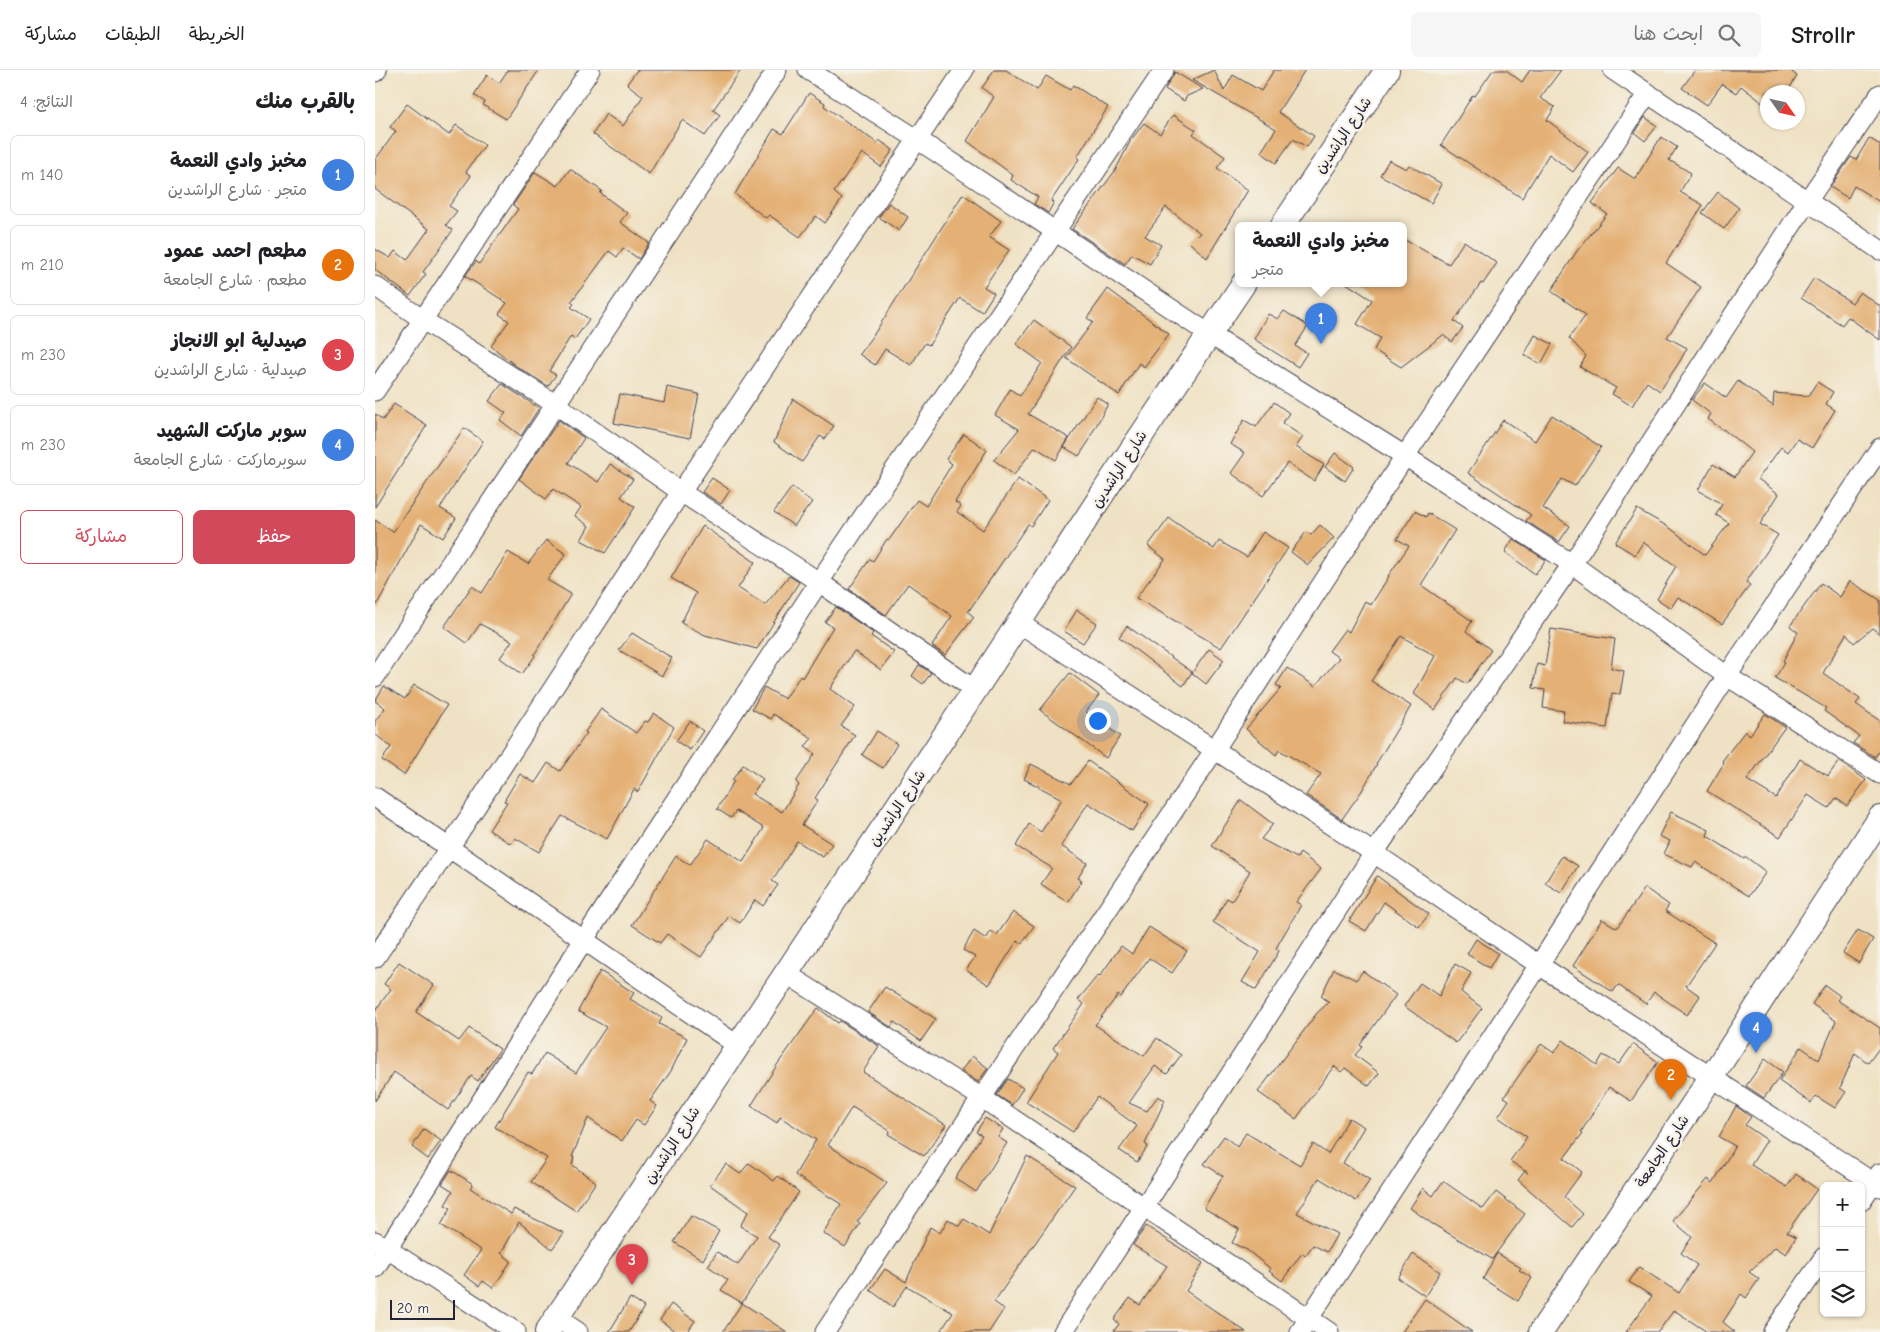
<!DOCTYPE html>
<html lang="ar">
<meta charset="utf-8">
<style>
body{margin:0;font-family:"Comic Neue","Playpen Sans Arabic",sans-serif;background:#f6f6f6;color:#202124;direction:rtl}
.controls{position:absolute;right:15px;bottom:15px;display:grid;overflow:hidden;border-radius:8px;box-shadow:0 1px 4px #0004}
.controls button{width:45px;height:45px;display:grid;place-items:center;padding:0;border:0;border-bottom:1px solid #e0e0e0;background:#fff;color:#202124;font:25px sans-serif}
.compass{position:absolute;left:1385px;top:15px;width:45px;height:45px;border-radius:50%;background:#fff;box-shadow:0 1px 4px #0004;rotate:124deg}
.scale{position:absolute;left:15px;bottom:12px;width:65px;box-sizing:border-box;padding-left:5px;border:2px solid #22223b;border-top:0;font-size:14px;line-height:18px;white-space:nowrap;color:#22223b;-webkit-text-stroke:4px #f7f3e8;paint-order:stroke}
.you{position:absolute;left:722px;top:650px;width:18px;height:18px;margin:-12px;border:4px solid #fff;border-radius:50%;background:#1a73e8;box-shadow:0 0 0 8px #1a73e833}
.badge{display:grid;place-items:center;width:32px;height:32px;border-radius:50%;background:#d1495b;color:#fff;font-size:16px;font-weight:700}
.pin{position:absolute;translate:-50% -41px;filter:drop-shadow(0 1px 2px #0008)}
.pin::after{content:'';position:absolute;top:26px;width:18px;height:15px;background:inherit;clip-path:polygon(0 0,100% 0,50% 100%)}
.popup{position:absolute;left:860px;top:152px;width:172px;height:65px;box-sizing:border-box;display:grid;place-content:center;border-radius:8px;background:#fff;filter:drop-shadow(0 1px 4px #0005);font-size:16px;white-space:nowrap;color:#757577}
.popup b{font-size:19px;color:#202124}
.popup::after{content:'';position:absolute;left:50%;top:100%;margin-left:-10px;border:10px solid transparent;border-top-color:#fff}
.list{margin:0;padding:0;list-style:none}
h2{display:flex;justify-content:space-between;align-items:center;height:65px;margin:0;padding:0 20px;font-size:21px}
h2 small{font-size:16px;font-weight:400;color:#757577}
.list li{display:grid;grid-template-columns:32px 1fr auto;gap:15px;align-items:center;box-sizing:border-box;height:80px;margin:0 10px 10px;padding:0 10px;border:1px solid #e0e0e0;border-radius:8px}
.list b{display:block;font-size:19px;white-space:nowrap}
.list p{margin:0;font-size:16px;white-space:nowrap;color:#757577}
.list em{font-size:16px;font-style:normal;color:#757577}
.actions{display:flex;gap:10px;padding:15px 20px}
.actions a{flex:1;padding:11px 0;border:1px solid #d1495b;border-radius:8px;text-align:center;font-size:18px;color:#d1495b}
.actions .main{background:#d1495b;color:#fff}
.icon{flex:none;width:28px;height:28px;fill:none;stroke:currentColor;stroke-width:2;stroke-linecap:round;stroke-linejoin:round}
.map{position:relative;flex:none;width:1505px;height:1262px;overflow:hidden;direction:ltr}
header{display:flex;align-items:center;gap:30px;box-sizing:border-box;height:70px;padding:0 25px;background:#fff;border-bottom:1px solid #e0e0e0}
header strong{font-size:24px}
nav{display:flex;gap:28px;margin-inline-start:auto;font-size:18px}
.search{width:350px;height:45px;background:#f6f6f6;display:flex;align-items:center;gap:12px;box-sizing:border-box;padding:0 18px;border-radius:8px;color:#757577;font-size:19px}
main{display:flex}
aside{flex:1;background:#fff}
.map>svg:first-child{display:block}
.building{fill:#e4b074}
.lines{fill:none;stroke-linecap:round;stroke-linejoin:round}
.minor-casing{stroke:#413f4f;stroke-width:21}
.tertiary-casing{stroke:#413f4f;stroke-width:26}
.minor{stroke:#fff;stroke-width:19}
.tertiary{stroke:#fff;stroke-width:24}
.labels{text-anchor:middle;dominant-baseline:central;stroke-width:5;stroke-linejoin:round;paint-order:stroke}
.street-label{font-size:15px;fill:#22223b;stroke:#f7f3e8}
</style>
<header>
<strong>Strollr</strong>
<div class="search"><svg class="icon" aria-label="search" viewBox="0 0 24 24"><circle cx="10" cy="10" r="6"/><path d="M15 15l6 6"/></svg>ابحث هنا</div>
<nav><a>الخريطة</a><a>الطبقات</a><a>مشاركة</a></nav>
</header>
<main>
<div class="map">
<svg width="1505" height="1262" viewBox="0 0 1505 1262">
<rect width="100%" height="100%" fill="#f7f3e8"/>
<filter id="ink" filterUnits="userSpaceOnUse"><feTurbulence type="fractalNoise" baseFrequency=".02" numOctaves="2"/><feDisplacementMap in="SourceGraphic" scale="10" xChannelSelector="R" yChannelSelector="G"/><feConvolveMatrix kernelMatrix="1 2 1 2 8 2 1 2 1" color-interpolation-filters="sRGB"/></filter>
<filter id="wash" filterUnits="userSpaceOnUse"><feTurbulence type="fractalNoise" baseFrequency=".0096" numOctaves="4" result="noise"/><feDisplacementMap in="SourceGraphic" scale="20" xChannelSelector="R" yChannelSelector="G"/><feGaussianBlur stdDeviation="1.12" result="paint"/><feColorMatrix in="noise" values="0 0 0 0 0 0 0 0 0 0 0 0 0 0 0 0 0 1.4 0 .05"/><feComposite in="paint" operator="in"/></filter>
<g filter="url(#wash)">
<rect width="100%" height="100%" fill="#efe1c3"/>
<g id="blocks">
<g class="building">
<polygon points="133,0 164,0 131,49 108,35 110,32 99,25 112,5 124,13"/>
<polygon points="262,0 366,0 338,40 345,45 330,66 307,50 274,104 218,64 231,44 248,56 268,26 252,14"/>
<polygon points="619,0 631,0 662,20 671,6 695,20 698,15 733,37 702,87 704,89 676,131 679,132 673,143 659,134 663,127 636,110 638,105 592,71 619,27 607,18"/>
<polygon points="839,0 849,21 858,5 886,21 899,0 930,0 903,42 939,66 932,77 918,69 901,93 886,82 901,59 817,10"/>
<polygon points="1118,0 1131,0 1147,12 1155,0 1186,0 1165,28 1180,37 1172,50 1213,82 1198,102 1174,84 1147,128 1066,75 1098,25 1100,26"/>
<polygon points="1320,0 1418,0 1417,2 1422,6 1413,21 1406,17 1402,22 1392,22 1392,36 1366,16 1361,23 1347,14 1332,35 1307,18"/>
<polygon points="800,2 828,19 812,26 809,31 790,19"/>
<polygon points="434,23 450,33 449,36 502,73 504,70 518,80 506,97 487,83 459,122 467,129 450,153 441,146 425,167 394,145 391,148 360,124 399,59 408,64"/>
<polygon points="32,34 74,65 81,55 110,75 91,102 96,106 74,136 82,141 71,155 78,160 48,202 51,204 35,226 0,200 0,179 15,188 20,181 32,190 54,159 0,119 0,90 21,61 15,57"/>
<polygon points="798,45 821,60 818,64 850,87 842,98 873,120 832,188 815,173 825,163 791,137 770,166 786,175 775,194 757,184 750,194 697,159 740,101 756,70 769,53 785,64"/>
<polygon points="1270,47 1282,56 1270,71 1260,63"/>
<polygon points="1286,67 1302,77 1294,90 1316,103 1305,122 1328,135 1291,193 1326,217 1292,267 1312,278 1305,291 1285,321 1272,312 1257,336 1237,324 1241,318 1205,297 1211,286 1194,268 1211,245 1176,221 1202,181 1232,144 1217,133 1243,98 1260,109"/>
<polygon points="1494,68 1505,75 1505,132 1479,116 1473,128 1455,117 1476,87 1481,90"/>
<polygon points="1014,90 1031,99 1034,95 1067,114 1056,133 1005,105"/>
<polygon points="195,99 227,121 225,123 252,143 245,152 274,173 264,189 248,178 242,187 234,181 196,232 199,234 196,237 214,249 200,269 196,266 174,301 181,305 173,316 141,296 116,276 134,251 124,244 132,233 90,206 101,191 104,194 143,139 138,135 160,102 183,116"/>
<polygon points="1343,122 1364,138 1349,159 1327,143"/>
<polygon points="588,124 626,151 614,167 634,180 609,217 619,223 607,242 585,228 554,275 550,273 536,295 510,279 500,295 484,284 501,261"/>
<polygon points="514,133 533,147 524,161 504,147"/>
<polygon points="1028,169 1074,194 1089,171 1122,193 1108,214 1106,213 1079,251 1088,258 1077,272 1068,265 1026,297 999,280 1005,268 982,254 997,230 971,213 1028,213"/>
<polygon points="1439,208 1477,233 1485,222 1505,236 1505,270 1473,247 1467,255 1426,228"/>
<polygon points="733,219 794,264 769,297 764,293 744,325 691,288 718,252 712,248"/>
<polygon points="909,241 933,256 920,276 932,283 923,297 879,269 893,244 903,249"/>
<polygon points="659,250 696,277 653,344 694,368 681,390 660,377 639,405 619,390 644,359 620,345 635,319 645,326 667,293 641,274"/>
<polygon points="1160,265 1177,274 1166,294 1149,285"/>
<polygon points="1363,311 1398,336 1399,323 1433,326 1442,312 1458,322 1451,334 1460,340 1437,378 1422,369 1413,382 1406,377 1383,409 1404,424 1385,454 1403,465 1371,512 1375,515 1347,554 1303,527 1296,538 1282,529 1301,496 1268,472 1260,485 1240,473 1262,439 1295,458 1330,485 1354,453 1341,445 1347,434 1323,420 1338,394 1360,407 1377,382 1348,359 1348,360 1333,349 1336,344 1317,330 1330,313 1351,328"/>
<polygon points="127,314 164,338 146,366 125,350 131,343 114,331"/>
<polygon points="292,317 324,324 315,368 239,353 245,324 289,333"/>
<polygon points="722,327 733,334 715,367 716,368 704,386 689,377"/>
<polygon points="418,329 459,356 450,369 445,366 427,392 399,372"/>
<polygon points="899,332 914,343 907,353 928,367 921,377 949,395 939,411 912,393 888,426 856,403 870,383 855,374 869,350 881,357"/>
<polygon points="19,334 52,355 0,437 0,344 8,350"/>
<polygon points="1177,345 1226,377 1200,416 1187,409 1168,438 1195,456 1184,472 1151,451 1156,445 1093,403 1128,350 1160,371"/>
<polygon points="184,350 209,368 193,393 223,412 235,394 258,409 246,427 260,437 230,483 206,470 214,456 200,446 206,437 178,419 171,429 144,409"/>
<polygon points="89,358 108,371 65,438 81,448 68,468 46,454 0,538 0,450 18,462"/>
<polygon points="589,364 612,380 580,432 586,436 582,442 608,460 643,409 673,430 656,456 653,454 593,542 599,547 570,585 557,576 577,546 533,514 511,545 474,519 495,489 498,491 512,469 514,470 542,430 551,436 577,394 571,389"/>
<polygon points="960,383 979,397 970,411 950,397"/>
<polygon points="337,408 355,420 346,434 327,422"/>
<polygon points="417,417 437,432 419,456 399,442"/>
<polygon points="1040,441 1051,447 1053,443 1080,460 1046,515 1097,551 1091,561 1116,580 1092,614 1082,608 1060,640 1039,624 1060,586 1026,566 996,611 1036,636 1001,694 1002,694 986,722 967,749 931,725 946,704 904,680 901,685 871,659 906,618 901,615 912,598 940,616 964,588 954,581 970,559 974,562 990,531 996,535 1014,506 1013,506 1034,476 1022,469"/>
<polygon points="794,448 839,479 844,471 872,487 888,462 913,478 846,578 761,528 790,489 773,476"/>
<polygon points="945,455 959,468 933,495 916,482 931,462 936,465"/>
<polygon points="328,456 380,492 363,518 390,535 414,506 424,512 382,579 330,565 306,553 321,523 296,508"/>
<polygon points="1138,469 1171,490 1160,504 1130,482"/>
<polygon points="171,470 191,484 172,510 196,524 159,585 160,586 147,604 125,588 137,571 105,554 92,573 69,557 97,516 107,523 133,482 153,494"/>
<polygon points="1475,511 1505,530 1505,564 1497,558 1479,573 1471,564 1448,603 1485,629 1481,634 1505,651 1505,679 1500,687 1478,673 1484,666 1449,641 1451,638 1400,608 1410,592 1408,591 1423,562 1415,556 1446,513 1465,527"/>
<polygon points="461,537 498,563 496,566 519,582 506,600 479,581 455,619 480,637 466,656 480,665 440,728 443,730 427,755 457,774 448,787 422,771 397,811 403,815 388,836 380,830 365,853 354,846 326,887 292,864 285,873 257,855 301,786 315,795 333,769 368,792 389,758 361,741 356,748 342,739 359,711 357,710 368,695 388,709 377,724 407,742 424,715 421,712 440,684 430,677 437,668 398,644 396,649 377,639 389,617 410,629 425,606 427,608 458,557 450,552"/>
<polygon points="702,540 722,553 708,573 689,561"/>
<polygon points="752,556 817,602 808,616 744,567"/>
<polygon points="1176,559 1240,569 1236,598 1249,601 1245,624 1237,623 1232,658 1187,651 1189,641 1168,638 1170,620 1158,618 1162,594 1170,596"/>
<polygon points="257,563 297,588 287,606 244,580"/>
<polygon points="834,579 849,590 831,614 817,603"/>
<polygon points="544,595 556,603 548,614 537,606"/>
<polygon points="695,603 724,625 711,642 745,666 731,688 665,640"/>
<polygon points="39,615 72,635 29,705 7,690 16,677 0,664 0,651 10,638 0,631 9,616 30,629"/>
<polygon points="226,639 261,663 270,651 273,652 279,643 299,657 263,722 259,719 232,769 187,746 164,782 140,768 136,774 114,760 132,732 129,731 145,704 160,713 173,693 185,701 212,663 210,662"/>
<polygon points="1390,644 1410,657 1372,710 1401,728 1425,689 1453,706 1464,691 1491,710 1472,736 1461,728 1454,738 1433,725 1405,767 1332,721 1349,693 1347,691 1370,661 1375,665"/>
<polygon points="315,651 328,661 315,680 301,671"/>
<polygon points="502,661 522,674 508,698 487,685"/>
<polygon points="713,691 774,734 757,761 713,733 686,776 712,793 703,808 707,810 693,832 666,814 677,798 641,776 654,754 666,762 687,729 649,709 656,694 696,714"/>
<polygon points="866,730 898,754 886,769 922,788 925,783 946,799 921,832 926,835 901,878 904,881 881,920 867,912 885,882 838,852 852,828 857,831 875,801 837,776"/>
<polygon points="1296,742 1334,760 1332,766 1369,789 1371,787 1391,802 1374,826 1320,792 1317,797 1289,784 1295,771 1284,766"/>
<polygon points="1187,786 1203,796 1186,823 1170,813"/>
<polygon points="1002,806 1054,844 1044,857 1009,832 991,861 974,851"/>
<polygon points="1270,818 1294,835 1290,841 1340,873 1311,916 1325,926 1312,945 1279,922 1271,934 1243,915 1238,922 1198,896 1227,849 1242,858"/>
<polygon points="638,842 659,856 646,874 642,871 614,915 591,900 600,887 588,880 599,861 611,869 616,861 622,865"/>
<polygon points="774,857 812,881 797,903 774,888 746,927 743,925 720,955 769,986 782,968 806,985 792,1004 780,996 754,1033 772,1041 783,1026 790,1030 770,1074 773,1076 762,1092 744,1080 762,1056 722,1027 698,1062 651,1032 683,982 678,978 709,934 703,930 723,905 725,906 746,876 757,884"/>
<polygon points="1483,860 1498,869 1484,893 1468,883"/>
<polygon points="1101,869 1123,883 1114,898 1092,884"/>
<polygon points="24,892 59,915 41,942 84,971 94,958 125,979 103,1011 96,1006 73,1040 19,1002 0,1031 0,941 16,919 9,914"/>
<polygon points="1080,894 1096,903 1086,922 1107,938 1081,973 1029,936 1045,913 1064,926"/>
<polygon points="959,899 981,910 988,901 1021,925 985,975 987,977 980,985 1004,1003 994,1016 970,998 966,1002 959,996 921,1049 883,1022 942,943 954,932 946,926"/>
<polygon points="225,901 259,923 255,929 287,948 284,954 312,968 296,1001 275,1031 282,1036 269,1055 261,1050 247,1071 213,1048 197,1087 199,1087 197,1095 221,1112 201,1141 156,1112 172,1088 120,1057 153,1002 157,1004 170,983 201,1003 231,957 203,941"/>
<polygon points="1450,915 1465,926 1462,930 1505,958 1505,977 1493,993 1480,983 1465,1018 1471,1022 1460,1038 1441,1026 1436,1033 1404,1011 1426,977 1444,990 1461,951 1437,934"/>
<polygon points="510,917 561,949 546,971 519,952 516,957 493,942"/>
<polygon points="443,938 463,953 465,951 504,976 488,1002 571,1055 549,1086 513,1064 515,1061 477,1037 453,1075 512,1113 482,1152 485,1154 470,1177 448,1163 466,1134 420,1105 441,1070 405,1047 402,1053 376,1036 402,995"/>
<polygon points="1188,970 1222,995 1228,985 1244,994 1258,974 1283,992 1256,1031 1234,1017 1206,1062 1208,1063 1189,1088 1207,1102 1189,1127 1208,1144 1197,1157 1143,1110 1150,1101 1153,1103 1135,1091 1152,1067 1123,1047 1134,1030 1129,1027 1166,974 1179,983"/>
<polygon points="597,986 613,998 603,1012 586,1001"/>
<polygon points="1390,989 1408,1002 1389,1028 1371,1016"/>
<polygon points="633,1009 648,1018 637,1035 622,1025"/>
<polygon points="1361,1036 1376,1047 1370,1055 1392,1070 1376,1095 1412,1117 1421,1104 1442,1119 1412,1162 1421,1167 1411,1184 1400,1177 1374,1202 1384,1209 1371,1228 1366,1224 1348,1252 1360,1262 1332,1262 1299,1240 1283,1262 1251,1262 1277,1226 1254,1212 1264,1197 1304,1223 1322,1195 1306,1183 1317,1167 1298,1151 1333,1109 1338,1113 1360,1076 1344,1067"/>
<polygon points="610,1048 628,1059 623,1067 632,1073 601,1122 580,1108 607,1065 601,1062"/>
<polygon points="974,1048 989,1057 968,1093 995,1110 981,1131 944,1108 922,1143 962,1164 952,1182 938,1175 930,1186 927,1183 907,1211 894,1201 896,1199 872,1180 857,1173 864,1159 829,1138 848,1106 829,1094 849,1066 862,1077 871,1063 925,1095 938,1074 953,1084"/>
<polygon points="49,1059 66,1071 53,1089 37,1077"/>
<polygon points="652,1086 700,1116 619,1232 629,1239 614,1262 565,1262 578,1243 532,1216 518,1237 495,1220 510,1199 531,1212 555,1157 565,1163 573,1149 584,1156 589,1149 614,1165"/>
<polygon points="374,1093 399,1111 403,1106 424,1122 393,1167 405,1175 367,1233 346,1220 353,1210 333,1196 342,1182 363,1195 382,1166 365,1156 373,1142 335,1115 351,1094 365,1104"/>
<polygon points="76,1100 98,1114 95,1118 136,1144 139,1139 189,1163 177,1179 144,1152 126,1183 136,1191 118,1218 108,1211 104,1216 89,1205 106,1180 66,1155 76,1138 70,1135 78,1121 67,1114"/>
<polygon points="1068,1111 1108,1139 1121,1122 1150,1144 1117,1189 1056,1153 1035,1138 1048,1118 1058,1126"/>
<polygon points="316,1146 344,1161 328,1190 299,1172"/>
<polygon points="771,1156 828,1193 811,1221 871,1262 738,1262 744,1254 739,1250 755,1228 765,1235 792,1196 758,1175"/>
<polygon points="1122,1183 1146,1198 1144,1200 1157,1208 1143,1231 1108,1209"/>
<polygon points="1038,1184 1065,1202 1050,1226 1023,1208"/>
<polygon points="255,1228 269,1237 254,1262 234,1262"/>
<polygon points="1050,1229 1097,1262 1027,1262"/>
<polygon points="367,1233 412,1262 348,1262"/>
<polygon points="296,1234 320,1251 312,1262 301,1262 285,1250"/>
</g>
</g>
</g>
<g filter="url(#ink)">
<use href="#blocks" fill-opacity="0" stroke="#413f4f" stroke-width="1"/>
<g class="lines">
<g class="minor-casing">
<g id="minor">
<polyline points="433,0 542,69 834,264 1030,386 1197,494 1352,606 1505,704"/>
<polyline points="1238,0 1505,180"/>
<polyline points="0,2 2,0"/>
<polyline points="0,216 48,250 180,334 306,422 444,512 600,620"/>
<polyline points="0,321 215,0"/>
<polyline points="644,553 999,783 1164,895 1505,1117"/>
<polyline points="0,607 402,0"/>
<polyline points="0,727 362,975"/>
<polyline points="0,888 74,778 306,422 589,0"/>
<polyline points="412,904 607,1028 954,1262"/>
<polyline points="1486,1131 1505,1103"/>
<polyline points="0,1171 141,1262"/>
<polyline points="0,1198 208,871 444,512 789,0"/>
<polyline points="182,1248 203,1262"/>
<polyline points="450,1262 840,679 1030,386 1273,23"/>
<polyline points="688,1262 999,783 1197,494 1433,130 1505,24"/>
<polyline points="925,1262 1352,606 1505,378"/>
<polyline points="1398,1262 1449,1187"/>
</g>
</g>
<g class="tertiary-casing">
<g id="tertiary">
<polyline points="908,155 1012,0"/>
<polyline points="172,1262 600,620 743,400 869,213"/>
<polyline points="1166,1262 1337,1006 1505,748"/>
</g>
</g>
<use href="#minor" class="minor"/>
<use href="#tertiary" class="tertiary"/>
</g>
</g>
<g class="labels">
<g class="street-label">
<text transform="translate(968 65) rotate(-56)">شارع الراشدين</text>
<text transform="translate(744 399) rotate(-57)">شارع الراشدين</text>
<text transform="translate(522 738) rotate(-56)">شارع الراشدين</text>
<text transform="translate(297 1075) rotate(-57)">شارع الراشدين</text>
<text transform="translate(1287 1081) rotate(-56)">شارع الجامعة</text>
</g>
</g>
</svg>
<div class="controls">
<button>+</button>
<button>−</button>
<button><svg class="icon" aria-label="layers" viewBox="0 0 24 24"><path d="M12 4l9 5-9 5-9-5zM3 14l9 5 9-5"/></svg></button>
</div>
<svg class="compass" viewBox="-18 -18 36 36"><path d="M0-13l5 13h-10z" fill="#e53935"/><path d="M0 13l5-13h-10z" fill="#757577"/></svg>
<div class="scale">20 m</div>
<div class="you"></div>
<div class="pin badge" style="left:946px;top:274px;background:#3f7fe0">1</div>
<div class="popup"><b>مخبز وادي النعمة</b>متجر</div>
<div class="pin badge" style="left:1296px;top:1030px;background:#e8710a">2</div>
<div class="pin badge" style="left:257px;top:1215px;background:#e0444e">3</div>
<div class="pin badge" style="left:1381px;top:983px;background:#3f7fe0">4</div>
</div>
<aside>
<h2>بالقرب منك<small>النتائج: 4</small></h2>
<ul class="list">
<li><span class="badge" style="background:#3f7fe0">1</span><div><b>مخبز وادي النعمة</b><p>متجر · شارع الراشدين</p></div><em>140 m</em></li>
<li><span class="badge" style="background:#e8710a">2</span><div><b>مطعم احمد عمود</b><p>مطعم · شارع الجامعة</p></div><em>210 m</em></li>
<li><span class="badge" style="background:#e0444e">3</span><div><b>صيدلية ابو الانجاز</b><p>صيدلية · شارع الراشدين</p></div><em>230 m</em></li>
<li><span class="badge" style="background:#3f7fe0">4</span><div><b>سوبر ماركت الشهيد</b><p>سوبرماركت · شارع الجامعة</p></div><em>230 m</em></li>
</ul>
<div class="actions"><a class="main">حفظ</a><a>مشاركة</a></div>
</aside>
</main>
